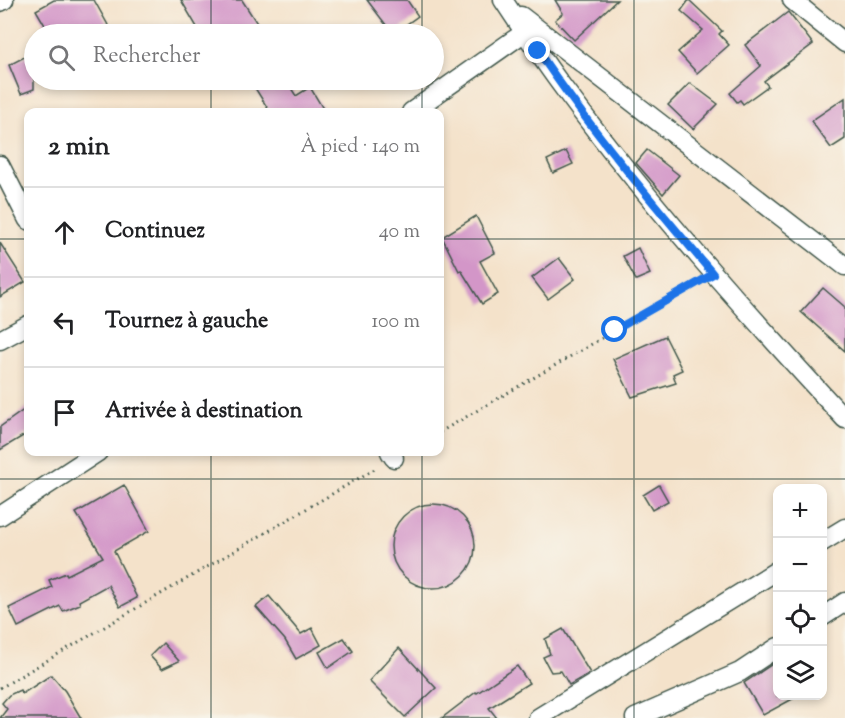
<!DOCTYPE html>
<html lang="fr">
<meta charset="utf-8">
<style>
body{margin:0;font-family:"Sorts Mill Goudy",serif;background:#f2f2f2;color:#202124}
.controls{position:absolute;right:18px;bottom:18px;display:grid;overflow:hidden;border-radius:12px;box-shadow:0 3px 9px #0003}
.controls button{width:54px;height:54px;display:grid;place-items:center;padding:0;border:0;border-bottom:2px solid #e0e0e0;background:#fff;color:#202124;font:30px sans-serif}
.stop{position:absolute;width:18px;height:18px;margin:-14px;border:4px solid #1a73e8;border-radius:50%;background:#fff}
.stop.end{background:#1a73e8;border-color:#fff;box-shadow:0 2px 6px #0008}
.list{margin:0;padding:0;list-style:none}
h2{display:flex;justify-content:space-between;align-items:center;height:78px;margin:0;padding:0 24px;font-size:26px}
h2 small{font-size:20px;font-weight:400;color:#757577}
.list li{display:grid;grid-template-columns:39px 1fr auto;gap:18px;align-items:center;box-sizing:border-box;height:90px;padding:0 24px;border-top:2px solid #e0e0e0}
.list b{display:block;font-size:22px;white-space:nowrap}
.list em{font-size:20px;font-style:normal;color:#757577}
.icon{flex:none;width:33px;height:33px;fill:none;stroke:currentColor;stroke-width:2;stroke-linecap:round;stroke-linejoin:round}
.map{position:relative;flex:none;width:845px;height:718px;overflow:hidden}
.search{position:absolute;background:#fff;box-shadow:0 3px 9px #0003;left:24px;top:24px;width:420px;height:66px;display:flex;align-items:center;gap:15px;box-sizing:border-box;padding:0 21px;border-radius:33px;color:#757577;font-size:22px}
.panel{position:absolute;background:#fff;box-shadow:0 3px 9px #0003;left:24px;top:108px;width:420px;height:348px;border-radius:12px}
.map>svg:first-child{display:block}
.building{fill:#d396c8}
.lines{fill:none;stroke-linecap:round;stroke-linejoin:round}
.minor-casing{stroke:#3f564a;stroke-width:21}
.path{stroke:#3f564a;stroke-width:3;stroke-dasharray:1.5 4.5;stroke-linecap:butt}
.minor{stroke:#fff;stroke-width:18}
.route{stroke:#1a73e8;stroke-width:8}
.grid{fill:none;stroke:#1f3d34;stroke-width:1.5;stroke-opacity:0.55}
</style>
<div class="map">
<svg width="845" height="718" viewBox="0 0 845 718">
<rect width="100%" height="100%" fill="#f7f3e8"/>
<filter id="ink" filterUnits="userSpaceOnUse"><feTurbulence type="fractalNoise" baseFrequency=".0167" numOctaves="2"/><feDisplacementMap in="SourceGraphic" scale="12" xChannelSelector="R" yChannelSelector="G"/><feConvolveMatrix kernelMatrix="1 2 1 2 8 2 1 2 1" color-interpolation-filters="sRGB"/></filter>
<filter id="wash" filterUnits="userSpaceOnUse"><feTurbulence type="fractalNoise" baseFrequency=".008" numOctaves="4" result="noise"/><feDisplacementMap in="SourceGraphic" scale="24" xChannelSelector="R" yChannelSelector="G"/><feGaussianBlur stdDeviation="1.35" result="paint"/><feColorMatrix in="noise" values="0 0 0 0 0 0 0 0 0 0 0 0 0 0 0 0 0 1.4 0 .05"/><feComposite in="paint" operator="in"/></filter>
<g filter="url(#wash)">
<rect width="100%" height="100%" fill="#f4e2ca"/>
<g id="blocks">
<g class="building">
<polygon points="54,0 94,0 113,34 50,34 36,10"/>
<polygon points="181,0 242,0 260,28 249,34 201,34"/>
<polygon points="367,0 407,0 418,16 393,34"/>
<polygon points="555,0 617,0 574,40 555,20 563,13"/>
<polygon points="689,0 722,31 719,34 729,45 697,73 678,52 703,30 681,11"/>
<polygon points="788,12 813,44 764,81 768,86 743,104 740,100 737,102 730,93 761,66 745,45"/>
<polygon points="34,52 34,89 21,94 9,65"/>
<polygon points="250,80 286,80 296,96 310,87 325,112 270,112"/>
<polygon points="690,83 718,104 693,129 668,105"/>
<polygon points="845,98 845,139 831,148 811,121"/>
<polygon points="647,150 679,175 663,194 636,163"/>
<polygon points="566,151 573,164 553,173 547,160"/>
<polygon points="476,216 495,253 480,261 498,294 482,304 461,270 459,271 442,237"/>
<polygon points="0,243 25,282 0,297"/>
<polygon points="638,248 650,274 636,280 623,256"/>
<polygon points="559,258 575,279 548,299 532,278"/>
<polygon points="823,288 845,307 845,351 801,312"/>
<polygon points="665,336 682,370 673,374 676,383 632,397 613,359"/>
<polygon points="28,407 28,433 0,450 0,427"/>
<polygon points="124,485 149,531 114,551 137,598 120,607 108,585 79,601 80,604 63,611 60,606 18,627 9,608 52,587 49,580 66,573 67,575 103,557 76,513"/>
<polygon points="659,485 668,501 652,510 643,495"/>
<circle cx="433" cy="546" r="42"/>
<polygon points="269,596 301,634 312,628 321,645 296,659 285,640 256,607"/>
<polygon points="563,629 590,673 569,685 561,671 551,672 543,657 550,654 545,639"/>
<polygon points="344,638 353,651 328,668 319,652"/>
<polygon points="163,643 179,661 162,669 150,656"/>
<polygon points="399,648 436,688 405,717 369,681"/>
<polygon points="777,661 777,696 798,696 763,715 744,683"/>
<polygon points="517,666 529,683 489,708 497,718 442,718 476,692 477,693"/>
<polygon points="51,675 65,691 81,718 0,718 7,709 2,703 9,695 20,690 22,694"/>
</g>
</g>
</g>
<g filter="url(#ink)">
<use href="#blocks" fill-opacity="0" stroke="#3f564a" stroke-width="1.5"/>
<g class="lines">
<g class="minor-casing">
<g id="minor">
<path d="M503 0C523 30 543 61 565 90 651 206 747 313 845 419"/>
<polyline points="792,0 845,43"/>
<polyline points="0,2 4,0"/>
<polyline points="521,16 845,266"/>
<polyline points="411,112 525,32"/>
<polyline points="0,165 28,220"/>
<polyline points="0,340 28,325"/>
<polyline points="390,452 394,458"/>
<polyline points="0,516 98,452"/>
<polyline points="822,542 845,528"/>
<polyline points="822,617 845,602"/>
<polyline points="538,718 778,570"/>
<polyline points="635,718 740,672 778,647"/>
</g>
</g>
<g class="path">
<polyline points="440,432 699,282"/>
<polyline points="0,688 378,467"/>
</g>
<use href="#minor" class="minor"/>
</g>
</g>
<g class="lines" filter="url(#ink)">
<path class="route" d="M538 51C590 129 652 202 713 274L615 330"/>
</g>
<path class="grid" d="M211 0V34M422 0V34M634 0V718M211 80V112M422 80V112M0 239H28M440 239H845M211 452V718M422 452V718M0 479H845"/>
</svg>
<div class="controls">
<button>+</button>
<button>−</button>
<button><svg class="icon" aria-label="locate" viewBox="0 0 24 24"><circle cx="12" cy="12" r="6"/><path d="M12 2v4M12 18v4M2 12h4M18 12h4"/></svg></button>
<button><svg class="icon" aria-label="layers" viewBox="0 0 24 24"><path d="M12 4l9 5-9 5-9-5zM3 14l9 5 9-5"/></svg></button>
</div>
<div class="stop" style="left:615px;top:330px"></div>
<div class="stop end" style="left:538px;top:51px"></div>
<div class="search"><svg class="icon" aria-label="search" viewBox="0 0 24 24"><circle cx="10" cy="10" r="6"/><path d="M15 15l6 6"/></svg>Rechercher</div>
<section class="panel">
<h2>2 min<small>À pied · 140 m</small></h2>
<ul class="list">
<li><svg class="icon" aria-label="ahead" viewBox="0 0 24 24"><path d="M12 20V5M6 11l6-6 6 6"/></svg><div><b>Continuez</b></div><em>40 m</em></li>
<li><svg class="icon" aria-label="left" viewBox="0 0 24 24"><path d="M17 20v-9H6M10 6l-5 5 5 5"/></svg><div><b>Tournez à gauche</b></div><em>100 m</em></li>
<li><svg class="icon" aria-label="arrive" viewBox="0 0 24 24"><path d="M6 21V4h12l-3 4 3 4H6"/></svg><div><b>Arrivée à destination</b></div></li>
</ul>
</section>
</div>
